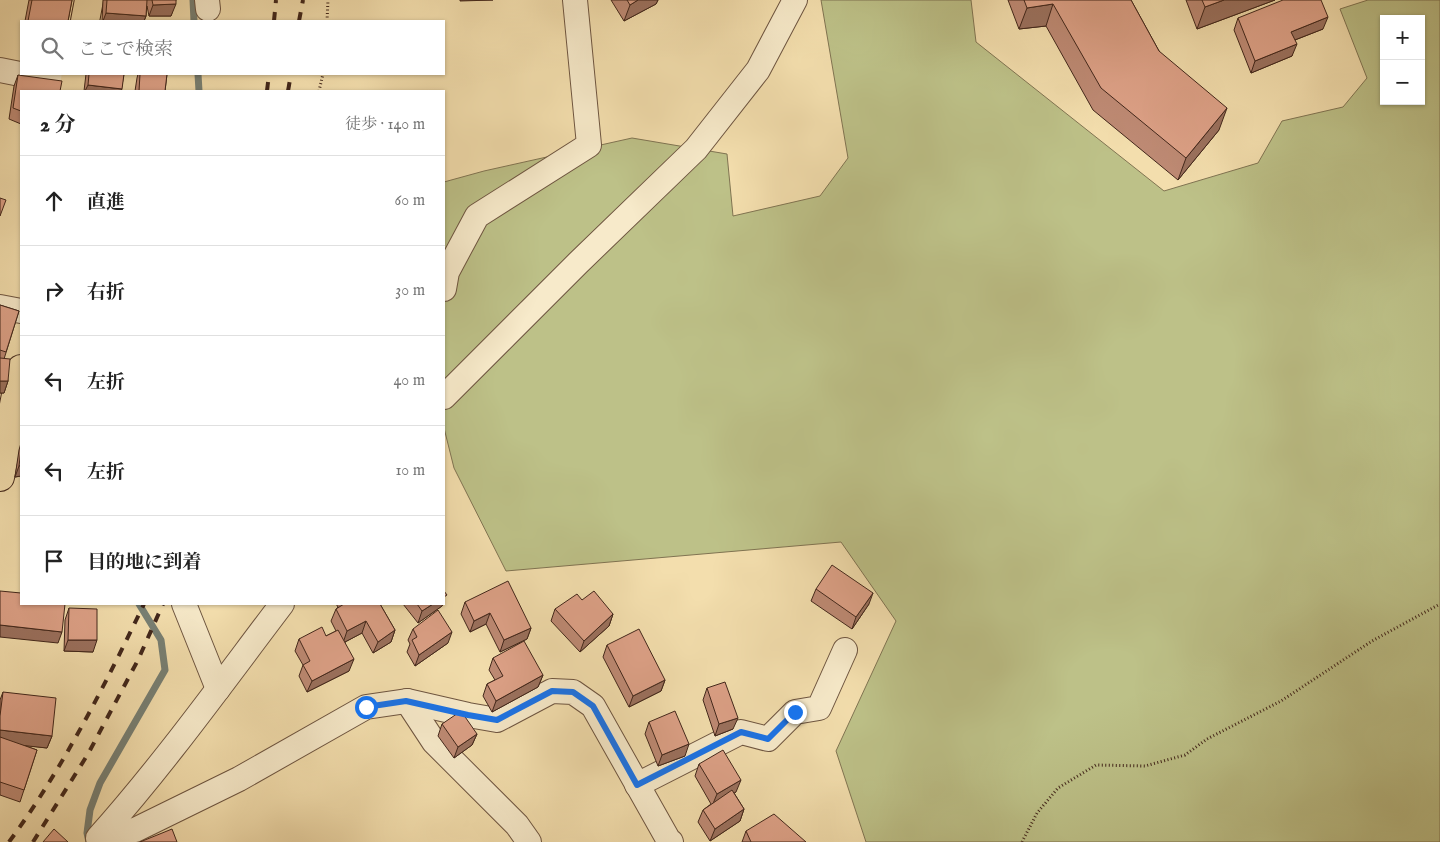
<!DOCTYPE html>
<html lang="ja">
<meta charset="utf-8">
<style>
body{margin:0;font-family:"IM FELL English","Noto Serif JP",serif;background:#f6f6f6;color:#222}
.controls{position:absolute;right:15px;top:15px;display:grid;overflow:hidden;border-radius:0px;box-shadow:0 1px 4px #0004}
.controls button{width:45px;height:45px;display:grid;place-items:center;padding:0;border:0;border-bottom:1px solid #e0e0e0;background:#fff;color:#222;font:25px sans-serif}
.stop{position:absolute;width:15px;height:15px;margin:-11px;border:4px solid #1a73e8;border-radius:50%;background:#fff}
.stop.end{background:#1a73e8;border-color:#fff;box-shadow:0 1px 5px #0008}
.list{margin:0;padding:0;list-style:none}
h2{display:flex;justify-content:space-between;align-items:center;height:65px;margin:0;padding:0 20px;font-size:21px}
h2 small{font-size:16px;font-weight:400;color:#767676}
.list li{display:grid;grid-template-columns:32px 1fr auto;gap:15px;align-items:center;box-sizing:border-box;height:90px;padding:0 20px;border-top:1px solid #e0e0e0}
.list b{display:block;font-size:19px;white-space:nowrap}
.list em{font-size:16px;font-style:normal;color:#767676}
.icon{flex:none;width:28px;height:28px;fill:none;stroke:currentColor;stroke-width:2;stroke-linecap:round;stroke-linejoin:round}
.map{position:relative;flex:none;width:1440px;height:842px;overflow:hidden}
.search{position:absolute;background:#fff;box-shadow:0 1px 4px #0004;left:20px;top:20px;width:425px;height:55px;display:flex;align-items:center;gap:12px;box-sizing:border-box;padding:0 18px;border-radius:0px;color:#767676;font-size:19px}
.panel{position:absolute;background:#fff;box-shadow:0 1px 4px #0004;left:20px;top:90px;width:425px;height:515px;border-radius:0px}
.map>svg:first-child{display:block}
.green{fill:#bdc188;stroke:#807452;fill-rule:evenodd}
.lines{fill:none;stroke-linecap:round;stroke-linejoin:round}
.stream{stroke:#788074;stroke-width:7}
.minor-casing{stroke:#6e5540;stroke-width:26}
.primary-casing{stroke:#42271b;stroke-width:30}
.path{stroke:#42271b;stroke-width:3;stroke-dasharray:1 2.5;stroke-linecap:butt}
.minor{stroke:#f7eaca;stroke-width:24}
.primary{stroke:#f3dead;stroke-width:28}
.rail{stroke:#42271b;stroke-width:4;stroke-dasharray:9 9;stroke-linecap:butt}
.wall{fill:#be8a74;stroke:#42271b}
.shaded-wall{fill:#9b715e;stroke:#42271b}
.building{fill:#dda187;stroke:#42271b}
.route{stroke:#1a73e8;stroke-width:6}
</style>
<div class="map">
<svg width="1440" height="842" viewBox="0 0 1440 842">
<rect width="100%" height="100%" fill="#f3dead"/>
<filter id="stains"><feTurbulence type="fractalNoise" baseFrequency=".004" numOctaves="4"/><feColorMatrix values="0 0 0 0 .2 0 0 0 0 .09 0 0 0 0 .02 0 0 0 .5 -.17"/></filter>
<radialGradient id="worn" r=".72"><stop offset=".6" stop-color="#630" stop-opacity="0"/><stop offset="1" stop-color="#630" stop-opacity=".3"/></radialGradient>
<path class="green" d="M821 0H971L976 42 1164 191 1258 163 1282 121 1343 107 1367 78 1340 9 1368 0H1440V842H866L836 751 896 621 841 542 506 571 454 468 444 428V182L484 171 632 138 727 154 733 216 820 196 848 158ZM1384 19H1421V101H1384Z"/>
<g class="lines">
<g class="stream">
<polyline points="193,0 194,21"/>
<polyline points="198,74 199,91"/>
<polyline points="89,842 87,833 90,810 100,783 165,670 161,640 139,604"/>
</g>
<g class="minor-casing">
<g id="minor">
<polyline points="207,0 208,9"/>
<polyline points="0,70 65,83"/>
<polyline points="444,289 447,272 477,216 589,145 575,0"/>
<polyline points="0,307 21,311"/>
<polyline points="444,397 578,263 696,149 758,70 795,0"/>
<polyline points="184,604 218,689"/>
<polyline points="407,701 434,742 517,825 529,842"/>
<polyline points="637,785 741,732 768,739 795,712 819,708 845,650"/>
<polyline points="103,833 135,830 239,779 366,707 407,701 468,715 497,720 552,691 573,692 593,706 669,841 671,842"/>
<path d="M98 838C164 764 222 683 282 604"/>
</g>
</g>
<g class="primary-casing">
<g id="primary">
<polyline points="85,21 89,0"/>
<polyline points="73,91 76,74"/>
<polyline points="0,477 21,369"/>
</g>
</g>
<g class="path">
<polyline points="327,21 328,0"/>
<polyline points="319,91 323,74"/>
<polyline points="1022,842 1037,813 1058,788 1096,765 1145,766 1185,755 1207,739 1281,701 1372,641 1440,604"/>
</g>
<use href="#minor" class="minor"/>
<use href="#primary" class="primary"/>
<g class="rail">
<polyline points="274,21 276,0"/>
<polyline points="299,21 303,0"/>
<polyline points="267,91 269,74"/>
<polyline points="288,91 291,74"/>
<path d="M9 842C62 770 105 685 144 604"/>
<polyline points="33,842 88,754 138,660 163,604"/>
</g>
</g>
<g class="wall">
<polygon points="29,0 72,0 68,21 25,21"/>
<polygon points="103,0 176,0 171,16 149,16 147,6 146,16 144,21 102,21"/>
<polygon points="611,0 658,0 656,4 624,21"/>
<polygon points="1008,0 1131,0 1159,51 1219,130 1178,180 1093,110 1046,26 1019,29"/>
<polygon points="1186,0 1275,0 1197,29"/>
<polygon points="1238,18 1323,29 1295,40 1292,56 1251,73 1234,30"/>
<polygon points="86,74 124,74 121,91 84,91"/>
<polygon points="138,74 167,74 165,91 135,91 137,78"/>
<polygon points="18,75 21,91 21,124 9,119 14,86"/>
<polygon points="0,305 19,311 4,359 8,381 4,393 0,393"/>
<polygon points="21,443 21,476 15,477 19,450"/>
<polygon points="816,589 869,604 852,629 811,601"/>
<polygon points="582,600 613,614 609,626 580,652 551,621 555,609"/>
<polygon points="465,602 531,628 527,639 500,652 486,624 470,632 461,614"/>
<polygon points="336,604 380,604 395,630 391,642 373,653 362,633 345,642 349,671 307,692 299,676 303,665 295,651 299,639 326,636 336,631 331,621 336,609 338,607"/>
<polygon points="403,604 443,604 442,606 418,623"/>
<polygon points="69,608 93,652 64,651 65,620"/>
<polygon points="413,629 448,643 415,666 407,652 410,644 408,640"/>
<polygon points="607,645 665,680 661,691 629,707 603,657"/>
<polygon points="493,658 543,675 538,687 492,712 483,696 487,684 495,680 489,670"/>
<polygon points="707,688 733,729 715,736 703,700"/>
<polygon points="3,692 52,736 47,748 23,745 37,750 20,802 0,795 0,700"/>
<polygon points="649,722 685,756 658,766 645,734"/>
<polygon points="442,724 477,734 472,745 454,758 438,736"/>
<polygon points="699,764 736,792 734,793 744,809 740,821 710,841 698,822 703,810 711,804 695,776"/>
<polygon points="746,831 806,842 742,842"/>
</g>
<g class="shaded-wall">
<polygon points="460,0 493,0 460,1"/>
<polygon points="638,0 658,0 656,4 624,21 630,5"/>
<polygon points="1224,0 1275,0 1197,29 1205,7"/>
<polygon points="176,4 171,16 149,16 153,5"/>
<polygon points="1053,4 1046,26 1019,29 1027,8"/>
<polygon points="106,13 146,16 144,21 103,21"/>
<polygon points="1328,17 1323,29 1287,43 1291,32"/>
<polygon points="1297,44 1292,56 1251,73 1255,61"/>
<polygon points="88,85 122,89 121,91 85,91"/>
<polygon points="1227,108 1219,130 1178,180 1186,158"/>
<polygon points="0,381 8,381 4,393 0,393"/>
<polygon points="21,465 21,476 15,477 19,466"/>
<polygon points="873,593 869,604 852,629 856,617"/>
<polygon points="433,604 443,604 442,606 418,623 422,611"/>
<polygon points="490,613 486,624 470,632 474,621"/>
<polygon points="613,614 609,626 580,652 584,641"/>
<polygon points="366,621 362,633 343,643 347,631"/>
<polygon points="0,625 62,632 58,643 0,637"/>
<polygon points="531,628 527,639 500,652 504,640"/>
<polygon points="395,630 391,642 373,653 378,642"/>
<polygon points="452,632 448,643 415,666 419,655"/>
<polygon points="68,640 97,640 93,652 64,651"/>
<polygon points="354,659 349,671 307,692 312,681"/>
<polygon points="543,675 538,687 492,712 496,701"/>
<polygon points="665,680 661,691 629,707 633,696"/>
<polygon points="738,718 733,729 715,736 719,724"/>
<polygon points="0,730 52,736 47,748 0,743"/>
<polygon points="477,734 472,745 454,758 458,747"/>
<polygon points="689,744 685,756 658,766 662,755"/>
<polygon points="741,780 736,792 712,806 717,794"/>
<polygon points="744,809 740,821 710,841 715,829"/>
</g>
<g class="building">
<polygon points="32,0 72,0 68,21 28,21"/>
<polygon points="107,0 147,0 146,16 106,13"/>
<polygon points="152,0 176,0 176,4 153,5"/>
<polygon points="627,0 638,0 630,5"/>
<polygon points="1024,0 1131,0 1159,51 1227,108 1186,158 1101,88 1053,4 1027,8"/>
<polygon points="1202,0 1224,0 1205,7"/>
<polygon points="1283,0 1321,0 1328,17 1291,32 1297,44 1255,61 1238,18"/>
<polygon points="89,74 124,74 122,89 88,85"/>
<polygon points="140,74 167,74 165,91 139,91"/>
<polygon points="18,75 62,81 60,91 21,91 21,111 13,108"/>
<polygon points="0,198 6,200 0,216"/>
<polygon points="0,305 19,311 6,352 0,350"/>
<polygon points="0,358 10,359 8,381 0,381"/>
<polygon points="21,450 21,465 19,466"/>
<polygon points="832,565 873,593 856,617 816,589"/>
<polygon points="508,581 531,628 504,640 490,613 474,621 465,602"/>
<polygon points="0,591 21,593 21,604 65,604 62,632 0,625"/>
<polygon points="444,591 447,595 444,597"/>
<polygon points="594,591 613,614 584,641 555,609 577,594 582,600"/>
<polygon points="344,604 380,604 395,630 378,642 366,621 347,631 336,609"/>
<polygon points="417,604 433,604 422,611"/>
<polygon points="69,608 97,609 97,640 68,640"/>
<polygon points="438,610 452,632 419,655 412,640 417,637 413,629"/>
<polygon points="322,627 326,636 338,630 354,659 312,681 303,665 310,661 299,639"/>
<polygon points="639,629 665,680 633,696 607,645"/>
<polygon points="524,641 543,675 496,701 487,684 503,676 493,658"/>
<polygon points="725,682 738,718 719,724 707,688"/>
<polygon points="3,692 56,698 52,736 0,730 0,716"/>
<polygon points="461,711 477,734 458,747 442,724"/>
<polygon points="675,711 689,744 662,755 649,722"/>
<polygon points="0,737 37,750 24,790 0,782"/>
<polygon points="723,750 741,780 717,794 699,764"/>
<polygon points="732,790 744,809 715,829 703,810"/>
<polygon points="774,814 806,842 751,842 746,831"/>
<polygon points="54,829 68,842 43,842"/>
<polygon points="172,829 177,842 140,842"/>
</g>
<g class="lines">
<polyline class="route" points="366,707 406,701 468,715 497,720 552,691 573,692 593,706 637,785 741,732 768,739 795,712"/>
</g>
<rect width="100%" height="100%" filter="url(#stains)"/>
<rect width="100%" height="100%" fill="url(#worn)"/>
</svg>
<div class="controls">
<button>+</button>
<button>−</button>
</div>
<div class="stop" style="left:366px;top:707px"></div>
<div class="stop end" style="left:795px;top:712px"></div>
<div class="search"><svg class="icon" aria-label="search" viewBox="0 0 24 24"><circle cx="10" cy="10" r="6"/><path d="M15 15l6 6"/></svg>ここで検索</div>
<section class="panel">
<h2>2 分<small>徒歩 · 140 m</small></h2>
<ul class="list">
<li><svg class="icon" aria-label="ahead" viewBox="0 0 24 24"><path d="M12 20V5M6 11l6-6 6 6"/></svg><div><b>直進</b></div><em>60 m</em></li>
<li><svg class="icon" aria-label="right" viewBox="0 0 24 24"><path d="M7 20v-9h11M14 6l5 5-5 5"/></svg><div><b>右折</b></div><em>30 m</em></li>
<li><svg class="icon" aria-label="left" viewBox="0 0 24 24"><path d="M17 20v-9H6M10 6l-5 5 5 5"/></svg><div><b>左折</b></div><em>40 m</em></li>
<li><svg class="icon" aria-label="left" viewBox="0 0 24 24"><path d="M17 20v-9H6M10 6l-5 5 5 5"/></svg><div><b>左折</b></div><em>10 m</em></li>
<li><svg class="icon" aria-label="arrive" viewBox="0 0 24 24"><path d="M6 21V4h12l-3 4 3 4H6"/></svg><div><b>目的地に到着</b></div></li>
</ul>
</section>
</div>
